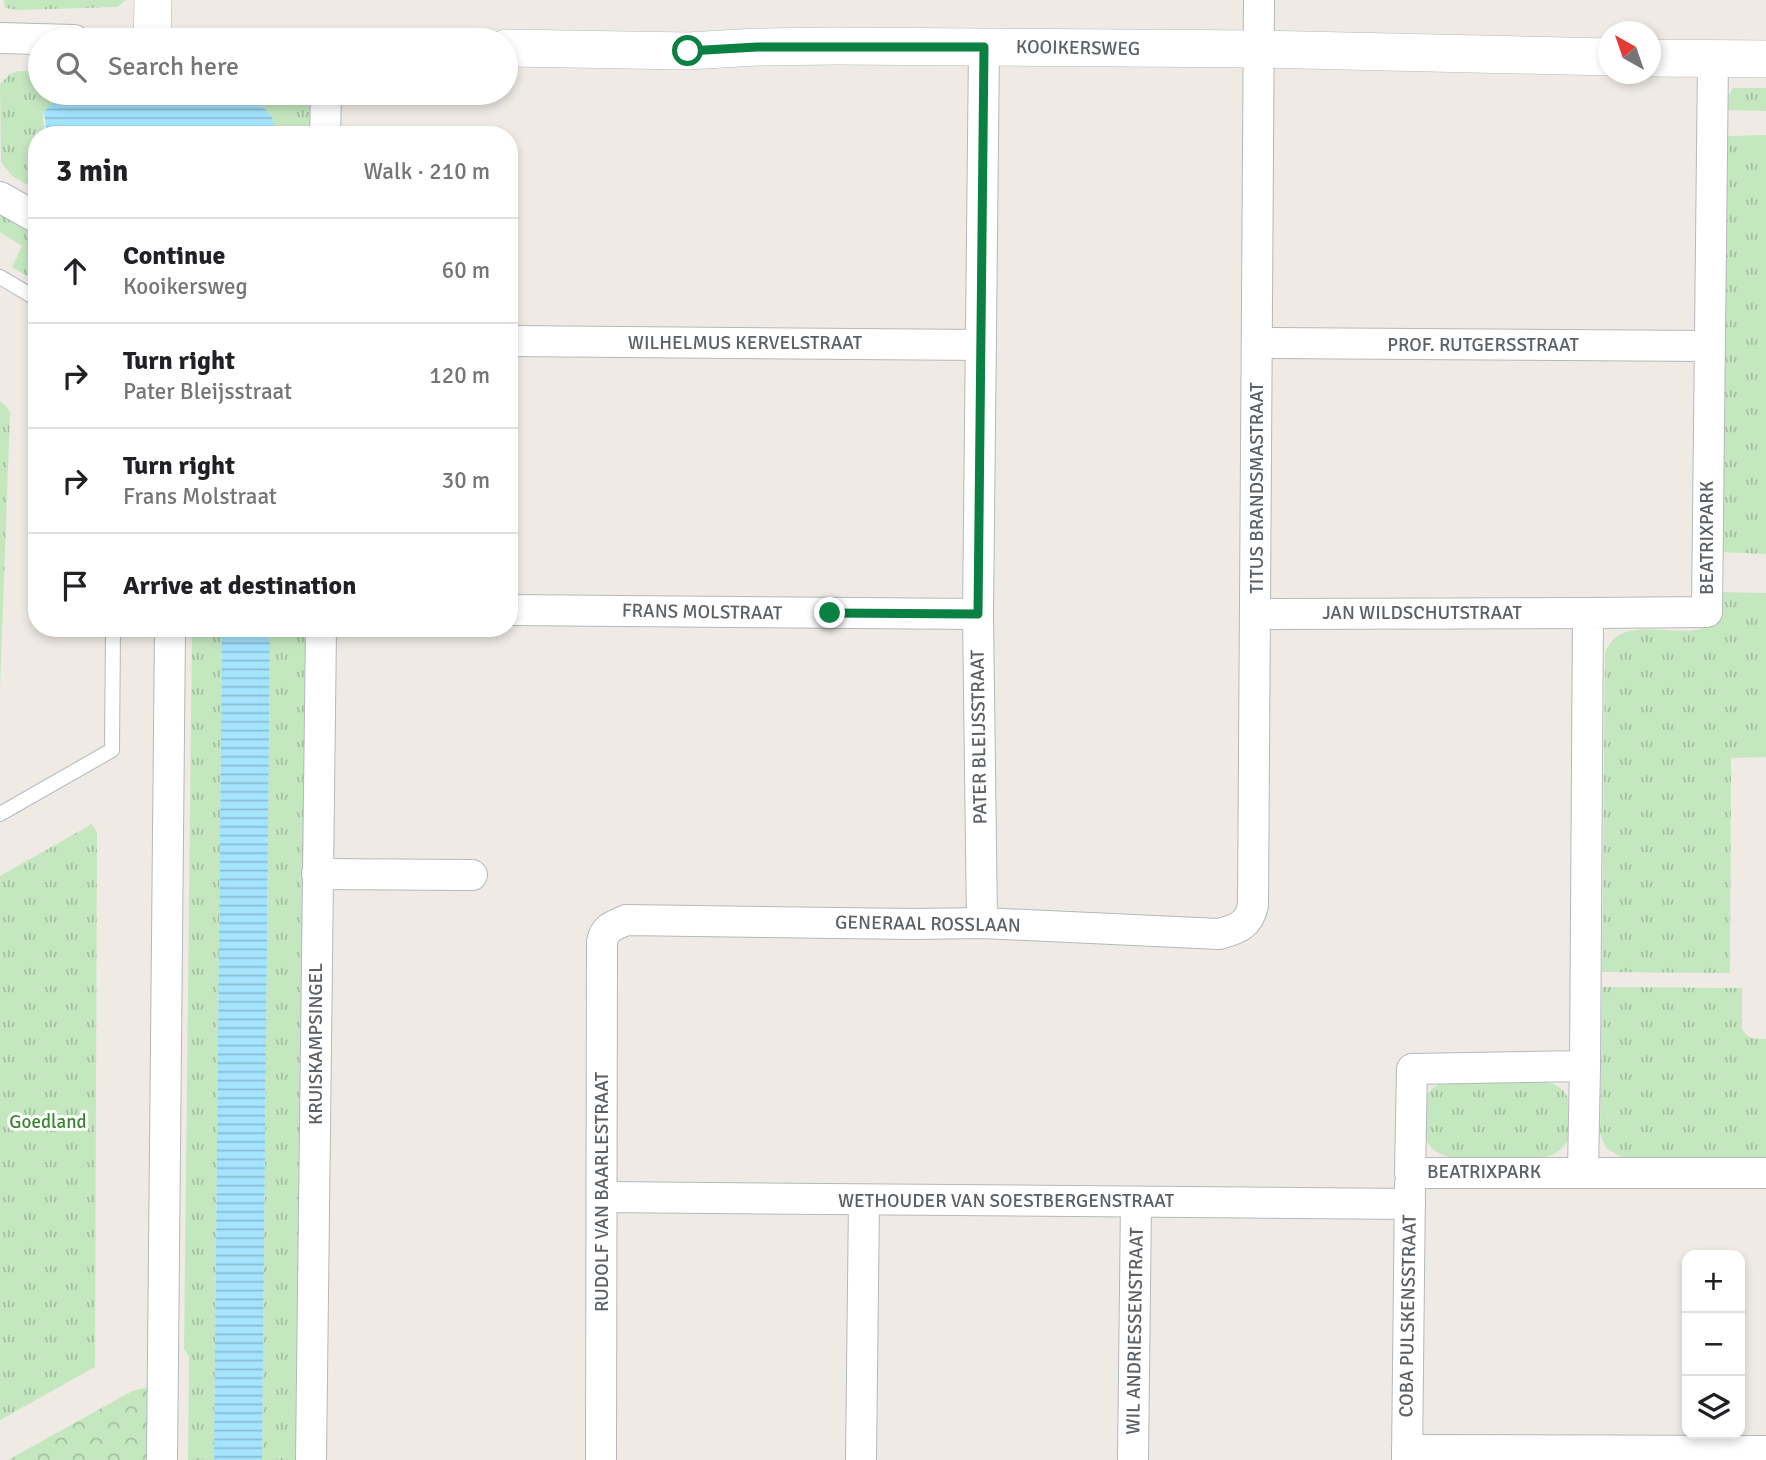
<!DOCTYPE html>
<meta charset="utf-8">
<style>
body{margin:0;font-family:Signika,sans-serif;background:#f2f2f2;color:#202124}
.controls{position:absolute;right:21px;bottom:21px;display:grid;overflow:hidden;border-radius:14px;box-shadow:0 4px 10px #0003}
.controls button{width:63px;height:63px;display:grid;place-items:center;padding:0;border:0;border-bottom:2px solid #e0e0e0;background:#fff;color:#202124;font:35px sans-serif}
.compass{position:absolute;left:1598px;top:21px;width:63px;height:63px;border-radius:50%;background:#fff;box-shadow:0 4px 10px #0003;rotate:320deg}
.stop{position:absolute;width:21px;height:21px;margin:-16px;border:5px solid #0b8043;border-radius:50%;background:#fff}
.stop.end{background:#0b8043;border-color:#fff;box-shadow:0 2px 7px #0008}
.list{margin:0;padding:0;list-style:none}
h2{display:flex;justify-content:space-between;align-items:center;height:91px;margin:0;padding:0 28px;font-size:30px}
h2 small{font-size:23px;font-weight:400;color:#757577}
.list li{display:grid;grid-template-columns:46px 1fr auto;gap:21px;align-items:center;box-sizing:border-box;height:105px;padding:0 28px;border-top:2px solid #e0e0e0}
.list b{display:block;font-size:26px;white-space:nowrap}
.list p{margin:0;font-size:23px;white-space:nowrap;color:#757577}
.list em{font-size:23px;font-style:normal;color:#757577}
.icon{flex:none;width:38px;height:38px;fill:none;stroke:currentColor;stroke-width:2;stroke-linecap:round;stroke-linejoin:round}
.map{position:relative;flex:none;width:1766px;height:1460px;overflow:hidden}
.search{position:absolute;background:#fff;box-shadow:0 4px 10px #0003;left:28px;top:28px;width:490px;height:77px;display:flex;align-items:center;gap:18px;box-sizing:border-box;padding:0 24px;border-radius:38px;color:#757577;font-size:26px}
.panel{position:absolute;background:#fff;box-shadow:0 4px 10px #0003;left:28px;top:126px;width:490px;height:511px;border-radius:28px}
.map>svg:first-child{display:block}
.grass{fill:url(#grass-tufts)}
.forest{fill:url(#forest-crowns)}
.water{fill:url(#water-rules)}
.lines{fill:none;stroke-linecap:round;stroke-linejoin:round}
.service-casing{stroke:#b5b8bc;stroke-width:16}
.minor-casing{stroke:#b5b8bc;stroke-width:32}
.tertiary-casing{stroke:#b5b8bc;stroke-width:38}
.service{stroke:#fff;stroke-width:14}
.minor{stroke:#fff;stroke-width:30}
.tertiary{stroke:#fff;stroke-width:37}
.route{stroke:#0b8043;stroke-width:9}
.labels{text-anchor:middle;dominant-baseline:central;stroke-width:6;stroke-linejoin:round;paint-order:stroke}
.street-label{font-size:19px;fill:#5c6165;stroke:#fff}
.park-label{font-size:19px;fill:#3a8632;stroke:#fff}
</style>
<div class="map">
<svg width="1766" height="1460" viewBox="0 0 1766 1460">
<defs>
<pattern id="grass-tufts" width="24" height="20" patternUnits="userSpaceOnUse" patternTransform="scale(1.75)"><rect width="24" height="20" fill="#c5e7c0"/><path d="M3 7l-1-3M5 7V3M7 7l1-3M15 17l-1-3M17 17v-4M19 17l1-3" fill="none" stroke="#a3bfa0"/></pattern>
<pattern id="forest-crowns" width="20" height="18" patternUnits="userSpaceOnUse" patternTransform="scale(1.75)"><rect width="20" height="18" fill="#c5e7c0"/><path d="M2 6a3 3 0 1 1 6 0M12 15a3 3 0 1 1 6 0" fill="none" stroke="#a3bfa0"/></pattern>
<pattern id="water-rules" width="6" height="5" patternUnits="userSpaceOnUse" patternTransform="scale(1.75)"><rect width="6" height="5" fill="#a4e4ff"/><path d="M0 2.5h6" fill="none" stroke="#89bcd2"/></pattern>
</defs>
<rect width="100%" height="100%" fill="#efebe4"/>
<g class="grass">
<polygon points="4,0 126,0 117,7 18,10 5,8"/>
<path d="M18 71 40 72V93H310L311 135H275C275 119 270 108 253 103H57C40 111 41 118 47 135H37V190L12 176 1 162 0 84 10 74Z"/>
<polygon points="1733,88 1766,88 1766,111 1727,110 1728,96"/>
<polygon points="1766,135 1766,554 1720,552 1727,136"/>
<polygon points="0,210 37,232 37,276 33,280 12,267 22,246 0,232"/>
<polygon points="0,401 6,406 10,413 0,689"/>
<path d="M1723 592 1766 593V757L1731 758 1730 973 1602 972 1605 653C1626 596 1722 670 1723 592Z"/>
<polygon points="192,628 222,628 214,1460 188,1460 189,1357 184,1349"/>
<polygon points="270,628 307,628 299,1460 262,1460"/>
<polygon points="92,824 97,832 95,1367 0,1420 0,876"/>
<polygon points="1602,987 1742,988 1742,1030 1750,1038 1766,1039 1766,1159 1621,1157 1606,1148 1600,1134"/>
<path d="M1447 1081H1541C1566 1085 1571 1097 1571 1121 1571 1141 1563 1153 1543 1158L1448 1157C1442 1154 1434 1152 1430 1146 1421 1134 1420 1104 1429 1092 1433 1086 1441 1084 1447 1081Z"/>
</g>
<polygon class="forest" points="153,1386 153,1460 8,1460 132,1391"/>
<g class="water">
<path d="M57 103H253C270 108 275 119 275 135H47L44 112 51 104Z"/>
<polygon points="222,628 270,628 262,1460 214,1460"/>
</g>
<g class="lines">
<g class="service-casing">
<g id="service">
<polyline points="0,277 37,299"/>
<polyline points="0,814 112,750 113,628"/>
</g>
</g>
<g class="minor-casing">
<g id="minor">
<polyline points="0,38 74,40"/>
<polyline points="325,135 326,93"/>
<polyline points="0,197 37,218"/>
<polyline points="509,341 981,345"/>
<polyline points="1257,343 1709,346"/>
<polyline points="509,610 978,614"/>
<polyline points="1256,614 1588,613"/>
<polyline points="317,874 472,875"/>
<polyline points="982,923 978,614 984,47"/>
<polyline points="1585,1066 1588,613 1707,612 1713,59"/>
<polyline points="1583,1171 1585,1066 1412,1069 1410,1173 1766,1173"/>
<polyline points="602,1197 1410,1204"/>
<polyline points="1407,1450 1766,1451"/>
<polyline points="162,1460 170,628"/>
<polyline points="311,1460 321,628"/>
<path d="M601 1460 602 942C605 927 613 926 626 920L913 924 982 923 1219 934C1238 929 1249 925 1253 905L1259 0"/>
<polyline points="861,1460 864,1200"/>
<polyline points="1133,1460 1136,1202"/>
<polyline points="1407,1460 1410,1184"/>
</g>
</g>
<g class="tertiary-casing">
<g id="tertiary">
<polyline points="152,40 153,0"/>
<polyline points="506,48 688,51 757,47 834,46 1258,49 1608,57"/>
<polyline points="1650,58 1766,59"/>
</g>
</g>
<use href="#service" class="service"/>
<use href="#minor" class="minor"/>
<use href="#tertiary" class="tertiary"/>
</g>
<g class="lines">
<polyline class="route" points="688,51 757,47 984,47 978,614 830,613"/>
</g>
<g class="labels">
<g class="street-label">
<text transform="translate(1078 48) rotate(1)">KOOIKERSWEG</text>
<text x="745" y="343">WILHELMUS KERVELSTRAAT</text>
<text x="1483" y="345">PROF. RUTGERSSTRAAT</text>
<text transform="translate(1257 488) rotate(-90)">TITUS BRANDSMASTRAAT</text>
<text transform="translate(1707 538) rotate(-90)">BEATRIXPARK</text>
<text transform="translate(702 612) rotate(1)">FRANS MOLSTRAAT</text>
<text x="1422" y="613">JAN WILDSCHUTSTRAAT</text>
<text transform="translate(979 737) rotate(-91)">PATER BLEIJSSTRAAT</text>
<text transform="translate(928 924) rotate(1)">GENERAAL ROSSLAAN</text>
<text transform="translate(316 1044) rotate(-90)">KRUISKAMPSINGEL</text>
<text x="1484" y="1172">BEATRIXPARK</text>
<text transform="translate(602 1192) rotate(-90)">RUDOLF VAN BAARLESTRAAT</text>
<text x="1006" y="1201">WETHOUDER VAN SOESTBERGENSTRAAT</text>
<text transform="translate(1408 1316) rotate(-89)">COBA PULSKENSSTRAAT</text>
<text transform="translate(1135 1331) rotate(-89)">WIL ANDRIESSENSTRAAT</text>
</g>
<g class="park-label">
<text x="48" y="1122">Goedland</text>
</g>
</g>
</svg>
<div class="controls">
<button>+</button>
<button>−</button>
<button><svg class="icon" aria-label="layers" viewBox="0 0 24 24"><path d="M12 4l9 5-9 5-9-5zM3 14l9 5 9-5"/></svg></button>
</div>
<svg class="compass" viewBox="-18 -18 36 36"><path d="M0-13l5 13h-10z" fill="#e53935"/><path d="M0 13l5-13h-10z" fill="#757577"/></svg>
<div class="stop" style="left:688px;top:51px"></div>
<div class="stop end" style="left:830px;top:613px"></div>
<div class="search"><svg class="icon" aria-label="search" viewBox="0 0 24 24"><circle cx="10" cy="10" r="6"/><path d="M15 15l6 6"/></svg>Search here</div>
<section class="panel">
<h2>3 min<small>Walk · 210 m</small></h2>
<ul class="list">
<li><svg class="icon" aria-label="ahead" viewBox="0 0 24 24"><path d="M12 20V5M6 11l6-6 6 6"/></svg><div><b>Continue</b><p>Kooikersweg</p></div><em>60 m</em></li>
<li><svg class="icon" aria-label="right" viewBox="0 0 24 24"><path d="M7 20v-9h11M14 6l5 5-5 5"/></svg><div><b>Turn right</b><p>Pater Bleijsstraat</p></div><em>120 m</em></li>
<li><svg class="icon" aria-label="right" viewBox="0 0 24 24"><path d="M7 20v-9h11M14 6l5 5-5 5"/></svg><div><b>Turn right</b><p>Frans Molstraat</p></div><em>30 m</em></li>
<li><svg class="icon" aria-label="arrive" viewBox="0 0 24 24"><path d="M6 21V4h12l-3 4 3 4H6"/></svg><div><b>Arrive at destination</b></div></li>
</ul>
</section>
</div>
